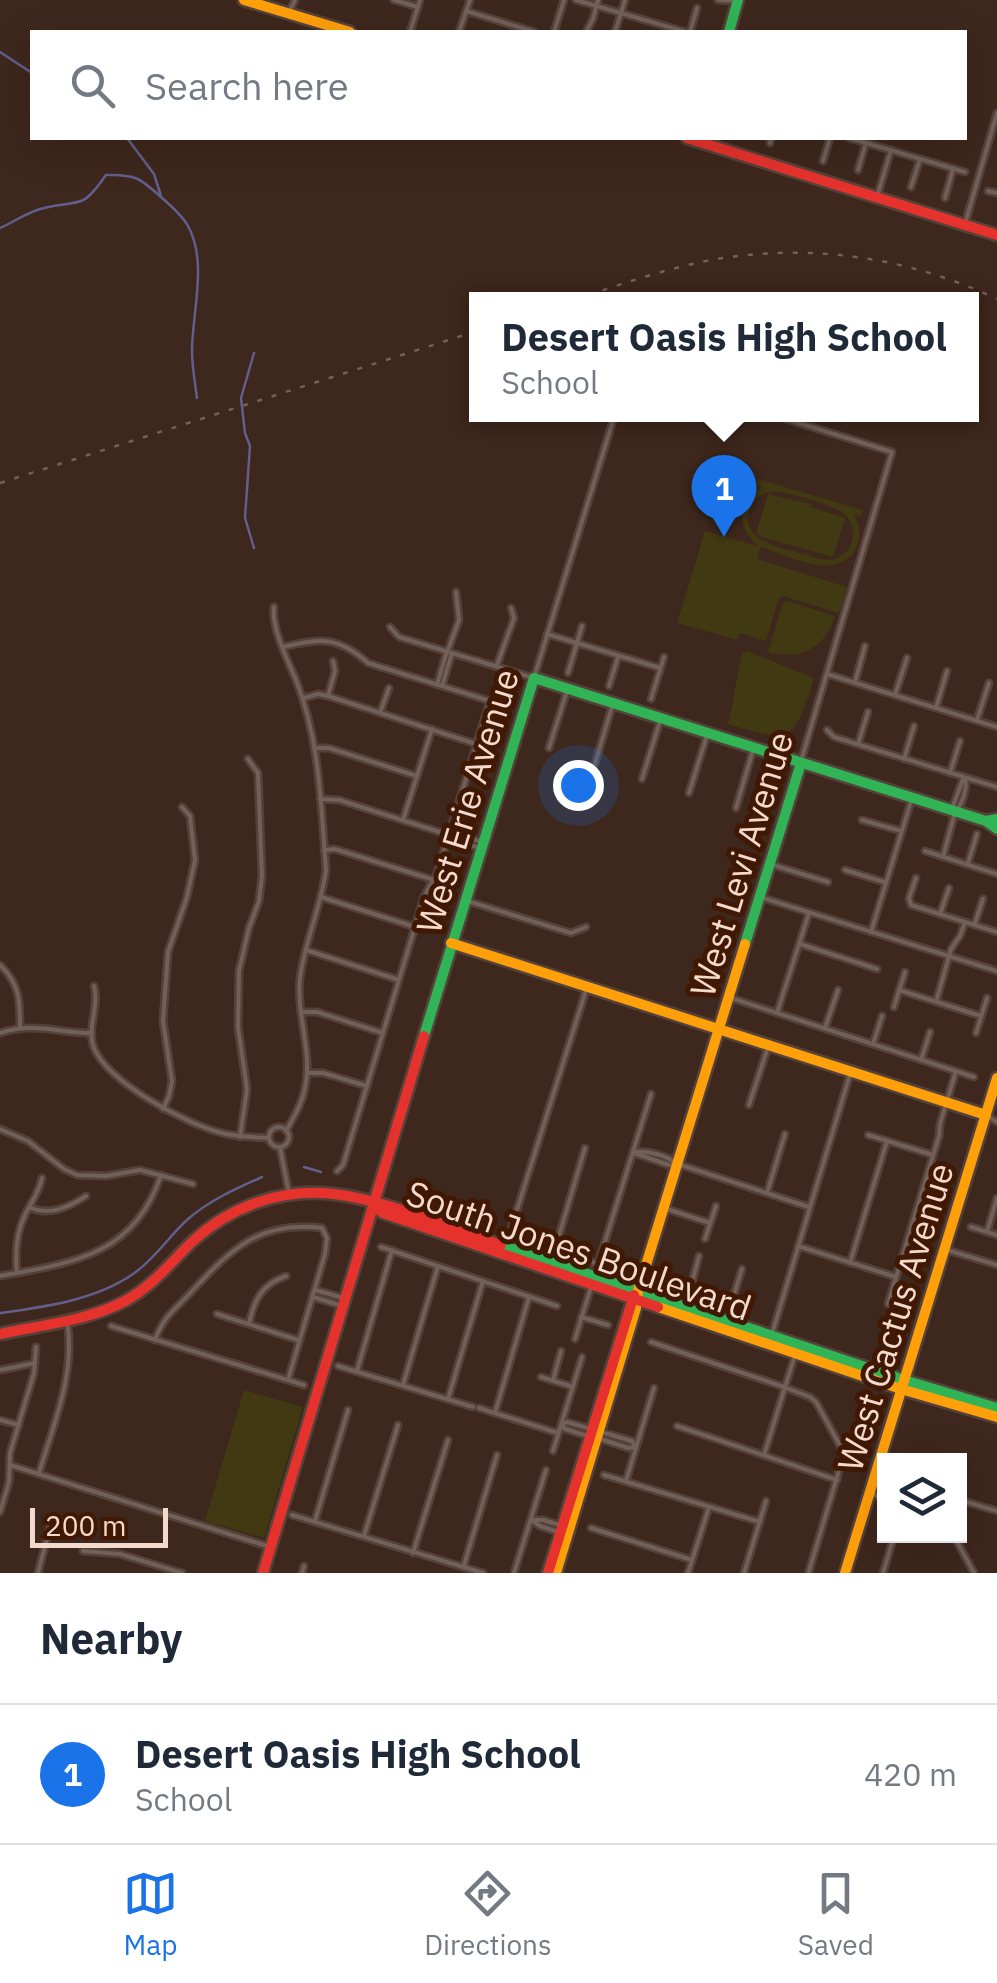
<!DOCTYPE html>
<style>
body{margin:0;font-family:"IBM Plex Sans",sans-serif;background:#f2f2f3;color:#1f2937}
.controls{position:absolute;right:30px;bottom:30px;display:grid;overflow:hidden;border-radius:0px;box-shadow:0 10px 40px #0002}
.controls button{width:90px;height:90px;display:grid;place-items:center;padding:0;border:0;border-bottom:2px solid #e0e1e3;background:#fff;color:#1f2937;font:50px sans-serif}
.scale{position:absolute;left:30px;bottom:25px;width:138px;box-sizing:border-box;padding-left:10px;border:5px solid #f4d9cd;border-top:0;font-size:28px;line-height:35px;white-space:nowrap;color:#f4d9cd;-webkit-text-stroke:8px #401804;paint-order:stroke}
.you{position:absolute;left:578px;top:785px;width:35px;height:35px;margin:-25px;border:8px solid #fff;border-radius:50%;background:#1a73e8;box-shadow:0 0 0 15px #1a73e833}
.badge{display:grid;place-items:center;width:65px;height:65px;border-radius:50%;background:#1a73e8;color:#fff;font-size:32px;font-weight:700}
.pin{position:absolute;translate:-50% -82px;filter:drop-shadow(0 2px 5px #0008)}
.pin::after{content:'';position:absolute;top:52px;width:35px;height:30px;background:inherit;clip-path:polygon(0 0,100% 0,50% 100%)}
.popup{position:absolute;left:469px;top:292px;width:510px;height:130px;box-sizing:border-box;display:grid;place-content:center;border-radius:0px;background:#fff;filter:drop-shadow(0 2px 8px #0005);font-size:32px;white-space:nowrap;color:#747a83}
.popup b{font-size:38px;color:#1f2937}
.popup::after{content:'';position:absolute;left:50%;top:100%;margin-left:-20px;border:20px solid transparent;border-top-color:#fff}
.list{margin:0;padding:0;list-style:none}
h2{display:flex;justify-content:space-between;align-items:center;height:130px;margin:0;padding:0 40px;font-size:42px}
h2 small{font-size:32px;font-weight:400;color:#747a83}
.list li{display:grid;grid-template-columns:65px 1fr auto;gap:30px;align-items:center;box-sizing:border-box;height:140px;padding:0 40px;border-top:2px solid #e0e1e3}
.list b{display:block;font-size:38px;white-space:nowrap}
.list p{margin:0;font-size:32px;white-space:nowrap;color:#747a83}
.list em{font-size:32px;font-style:normal;color:#747a83}
.icon{flex:none;width:55px;height:55px;fill:none;stroke:currentColor;stroke-width:2;stroke-linecap:round;stroke-linejoin:round}
.map{position:relative;flex:none;width:997px;height:1573px;overflow:hidden}
.search{position:absolute;background:#fff;box-shadow:0 10px 40px #0002;left:30px;right:30px;top:30px;height:110px;display:flex;align-items:center;gap:25px;box-sizing:border-box;padding:0 35px;border-radius:0px;color:#747a83;font-size:38px}
.sheet{height:270px;background:#fff}
nav{display:flex;justify-content:space-around;align-items:center;box-sizing:border-box;height:140px;border-top:2px solid #e0e1e3;background:#fff;font-size:28px;color:#747a83}
nav a{display:grid;justify-items:center;gap:5px}
nav .on{color:#1a73e8}
.map>svg:first-child{display:block}
.green{fill:#403911;fill-rule:evenodd}
.lines{fill:none;stroke-linecap:round;stroke-linejoin:round}
.stream{stroke:#625f8d;stroke-width:2.5}
.street-casing{stroke:#54423a;stroke-width:9}
.fast-casing{stroke:#54423a;stroke-width:15}
.slow-casing{stroke:#54423a;stroke-width:15}
.jam-casing{stroke:#54423a;stroke-width:15}
.street{stroke:#726058;stroke-width:4}
.fast{stroke:#30b455;stroke-width:10}
.slow{stroke:#ff9f0a;stroke-width:10}
.jam{stroke:#e5322d;stroke-width:10}
.rail{stroke:#74625a;stroke-width:2.5;stroke-dasharray:5 10;stroke-linecap:butt}
.labels{text-anchor:middle;dominant-baseline:central;stroke-width:10;stroke-linejoin:round;paint-order:stroke}
.street-label{font-size:35px;fill:#f4d9cd;stroke:#401804}
</style>
<div class="map">
<svg width="997" height="1573" viewBox="0 0 997 1573">
<rect width="100%" height="100%" fill="#3e271c"/>
<g class="green">
<path d="M758 479 863 510 861 516 854 515C859 525 862 535 857 546 841 584 788 556 761 547L757 559 847 587 839 613 783 596 779 598 766 641 740 633 737 640 677 623 705 531 758 546C736 526 736 503 762 487L756 485ZM774 491C790 493 838 505 847 517 860 533 851 556 831 560 823 561 816 558 808 555 786 549 737 542 750 508 754 497 763 493 774 491Z"/>
<polygon points="768,494 804,503 805,502 811,504 811,507 845,518 833,557 762,537 756,533"/>
<path d="M787 601 835 616C825 648 800 661 768 652L783 603Z"/>
<path d="M747 651 814 678C794 742 792 744 728 724 734 701 736 678 742 654Z"/>
<polygon points="244,1390 303,1407 264,1538 205,1521"/>
</g>
<g class="lines">
<g class="stream">
<polyline points="0,52 32,73"/>
<polyline points="127,138 154,174 161,196"/>
<path d="M0 228C14 222 29 211 44 208 81 199 81 211 106 175 135 174 140 178 161 197 170 205 182 215 188 226 208 262 192 313 192 351 192 366 195 383 197 398"/>
<polyline points="254,548 245,518 250,446 245,433 241,398 254,353"/>
<polyline points="304,1167 321,1172"/>
<path d="M0 1313C44 1307 96 1300 133 1274 155 1259 169 1236 188 1219 210 1200 237 1188 262 1177"/>
</g>
<g class="street-casing">
<g id="street">
<polyline points="394,0 418,7"/>
<polyline points="576,0 686,32"/>
<polyline points="718,0 738,1"/>
<polyline points="466,11 535,32"/>
<polyline points="288,14 295,0"/>
<polyline points="410,32 420,0"/>
<polyline points="459,32 470,0"/>
<polyline points="554,32 564,0"/>
<polyline points="586,32 593,19 598,0"/>
<polyline points="615,32 625,0"/>
<polyline points="690,32 697,8"/>
<polyline points="849,138 965,172"/>
<polyline points="770,143 771,138"/>
<polyline points="823,161 830,138"/>
<polyline points="858,170 866,143"/>
<polyline points="911,187 920,159"/>
<polyline points="988,191 997,193"/>
<polyline points="877,197 891,150"/>
<polyline points="945,198 953,169"/>
<polyline points="965,224 997,113"/>
<polyline points="770,414 892,452 801,761"/>
<path d="M274 607C271 627 288 661 296 680 320 740 321 806 326 870 321 907 305 941 300 978 296 1014 313 1053 305 1088 302 1103 294 1117 286 1131"/>
<polyline points="390,627 399,637 534,678 615,414"/>
<polyline points="547,634 660,668"/>
<path d="M283 647C320 638 338 636 368 663L490 701 437 873 424 897 343 1165 337 1171"/>
<polyline points="448,650 459,620 456,592"/>
<polyline points="497,665 514,618 511,608"/>
<polyline points="568,673 582,626"/>
<polyline points="827,674 997,727"/>
<polyline points="855,682 865,646"/>
<polyline points="437,685 447,651"/>
<polyline points="442,686 452,653"/>
<polyline points="609,686 618,657"/>
<polyline points="895,695 907,658"/>
<polyline points="328,696 335,671 333,661"/>
<polyline points="304,698 318,694 328,696 476,744"/>
<polyline points="651,699 664,657"/>
<polyline points="936,708 947,671"/>
<polyline points="380,713 389,688"/>
<polyline points="977,720 989,683"/>
<polyline points="827,730 834,737 997,787"/>
<polyline points="858,744 868,712"/>
<polyline points="316,748 329,748 417,776"/>
<polyline points="549,748 567,691"/>
<polyline points="904,759 914,726"/>
<polyline points="595,764 613,703"/>
<polyline points="950,773 960,741"/>
<polyline points="642,779 661,718"/>
<polyline points="689,793 707,735"/>
<polyline points="320,799 339,800 449,835 454,840 480,848"/>
<polyline points="736,808 753,750"/>
<polyline points="955,812 953,806 963,779"/>
<polyline points="403,820 432,729"/>
<polyline points="862,820 901,831"/>
<polyline points="449,835 453,833 482,842"/>
<polyline points="324,850 335,849 434,880"/>
<polyline points="925,851 997,874"/>
<path d="M943 857 955 812C962 805 968 787 965 778"/>
<polyline points="968,863 977,834"/>
<polyline points="770,864 828,882"/>
<polyline points="845,870 884,882"/>
<polyline points="916,878 909,898 911,905 997,932"/>
<polyline points="321,897 415,927"/>
<polyline points="760,897 997,971"/>
<polyline points="464,900 571,933 586,927"/>
<polyline points="940,914 949,888"/>
<polyline points="975,923 983,899"/>
<polyline points="871,932 912,798"/>
<polyline points="800,944 877,969"/>
<polyline points="306,950 399,980"/>
<path d="M0 965C20 984 20 1001 20 1027"/>
<path d="M94 986C100 1006 86 1029 94 1048 109 1083 186 1124 222 1133 237 1137 253 1137 269 1138"/>
<polyline points="899,990 981,1016"/>
<polyline points="731,998 974,1077"/>
<polyline points="936,1002 951,949 960,936 965,922"/>
<polyline points="894,1007 905,972"/>
<polyline points="301,1012 317,1012 383,1033"/>
<polyline points="777,1013 809,913"/>
<polyline points="825,1028 838,990"/>
<path d="M0 1033C34 1022 58 1033 92 1033"/>
<polyline points="976,1033 987,998"/>
<polyline points="873,1044 882,1016"/>
<polyline points="921,1060 930,1032"/>
<polyline points="309,1073 323,1073 367,1086"/>
<polyline points="749,1105 768,1047"/>
<polyline points="163,1109 169,1096 172,1081 163,1021 168,952 187,897 195,860 190,816 182,807"/>
<polyline points="986,1115 997,1122"/>
<circle cx="279" cy="1137" r="10"/>
<polyline points="0,1129 28,1141 64,1169 77,1175 106,1176 140,1170 193,1184"/>
<polyline points="868,1135 933,1155"/>
<polyline points="240,1137 247,1089 238,1027 239,971 249,928 259,901 262,876 258,773 248,759"/>
<polyline points="280,1147 289,1194"/>
<path d="M634 1152C649 1151 665 1155 678 1164L809 1207"/>
<polyline points="634,1153 669,1165 678,1164"/>
<polyline points="767,1193 785,1134"/>
<path d="M31 1208C50 1216 69 1207 86 1196"/>
<polyline points="664,1208 710,1223"/>
<polyline points="971,1227 997,1235"/>
<polyline points="987,1232 997,1198"/>
<polyline points="705,1239 716,1206"/>
<polyline points="506,1245 587,987"/>
<polyline points="542,1246 598,1264 651,1094"/>
<polyline points="798,1246 896,1277"/>
<polyline points="381,1247 557,1306"/>
<polyline points="555,1249 585,1148"/>
<polyline points="944,1249 997,1265"/>
<polyline points="850,1263 887,1141"/>
<path d="M17 1273C15 1254 16 1233 25 1215 31 1202 39 1193 42 1178"/>
<path d="M0 1276C73 1263 135 1255 161 1175"/>
<polyline points="315,1290 344,1298"/>
<polyline points="313,1297 342,1306"/>
<polyline points="888,1304 939,1136 940,1124 956,1071"/>
<polyline points="686,1305 699,1256"/>
<polyline points="217,1314 298,1340"/>
<polyline points="581,1317 608,1325"/>
<polyline points="726,1320 742,1269"/>
<path d="M249 1324C254 1300 262 1284 286 1276"/>
<polyline points="111,1326 304,1385"/>
<polyline points="575,1339 592,1284"/>
<path d="M155 1340C164 1315 176 1309 193 1290 231 1249 261 1220 322 1228L327 1238 325 1254 288 1380"/>
<polyline points="651,1342 784,1387 810,1397 816,1402 843,1451 843,1457 809,1571"/>
<polyline points="769,1344 851,1071"/>
<polyline points="338,1366 473,1407"/>
<polyline points="0,1370 35,1363"/>
<polyline points="357,1371 392,1250"/>
<polyline points="541,1377 570,1386"/>
<polyline points="553,1380 561,1351"/>
<polyline points="403,1385 438,1266"/>
<polyline points="448,1399 483,1281"/>
<polyline points="479,1408 558,1433"/>
<polyline points="495,1413 529,1297"/>
<polyline points="0,1420 19,1425"/>
<polyline points="561,1425 567,1422 632,1441 635,1446"/>
<polyline points="561,1425 565,1429 588,1436"/>
<polyline points="677,1426 837,1480"/>
<polyline points="598,1438 628,1448 636,1447"/>
<polyline points="553,1451 582,1357"/>
<polyline points="764,1455 795,1355"/>
<polyline points="10,1465 270,1547"/>
<path d="M39 1473C54 1423 76 1373 67 1320"/>
<polyline points="604,1475 760,1522"/>
<polyline points="626,1481 654,1388"/>
<polyline points="869,1493 884,1498"/>
<polyline points="960,1500 997,1511"/>
<polyline points="0,1512 9,1482 10,1453 34,1373 36,1347"/>
<polyline points="292,1515 483,1573"/>
<polyline points="531,1520 540,1526 558,1532"/>
<polyline points="531,1520 543,1520 560,1525"/>
<polyline points="315,1521 348,1410"/>
<polyline points="591,1528 692,1560"/>
<polyline points="364,1536 398,1425"/>
<polyline points="954,1536 974,1573"/>
<polyline points="83,1551 120,1554 182,1573"/>
<polyline points="413,1553 448,1440"/>
<polyline points="464,1565 497,1455"/>
<polyline points="38,1573 51,1523"/>
<polyline points="302,1573 304,1566"/>
<polyline points="514,1573 546,1470"/>
<polyline points="688,1573 709,1507"/>
<polyline points="744,1573 766,1501"/>
<polyline points="883,1573 894,1536"/>
</g>
</g>
<g class="fast-casing">
<g id="fast">
<polyline points="729,32 738,0"/>
<polyline points="986,821 997,819"/>
<polyline points="745,944 801,763"/>
<polyline points="424,1036 534,678 986,821 997,829"/>
<polyline points="501,1245 904,1380"/>
<polyline points="904,1380 997,1408"/>
</g>
</g>
<g class="slow-casing">
<g id="slow">
<polyline points="244,0 350,32"/>
<polyline points="451,943 986,1115"/>
<polyline points="658,1307 901,1389"/>
<polyline points="901,1389 997,1417"/>
<polyline points="556,1573 636,1308 638,1291 745,944"/>
<polyline points="845,1573 997,1078"/>
</g>
</g>
<g class="jam-casing">
<g id="jam">
<polyline points="687,138 997,235"/>
<polyline points="373,1205 383,1213 658,1307"/>
<path d="M0 1334C41 1325 88 1321 125 1301 153 1286 171 1262 193 1241 231 1206 282 1188 334 1194 385 1200 451 1228 501 1245"/>
<polyline points="263,1573 424,1036"/>
<polyline points="548,1573 634,1295"/>
</g>
</g>
<use href="#street" class="street"/>
<use href="#fast" class="fast"/>
<use href="#slow" class="slow"/>
<use href="#jam" class="jam"/>
<g class="rail">
<path d="M574 300C618 285 662 270 706 261 805 242 906 256 997 299"/>
<polyline points="0,483 477,331"/>
</g>
</g>
<g class="labels">
<g class="street-label">
<text transform="translate(467 801) rotate(-73)">West Erie Avenue</text>
<text transform="translate(741 864) rotate(-73)">West Levi Avenue</text>
<text transform="translate(579 1250) rotate(19)">South Jones Boulevard</text>
<text transform="translate(895 1317) rotate(-73)">West Cactus Avenue</text>
</g>
</g>
</svg>
<div class="controls">
<button><svg class="icon" aria-label="layers" viewBox="0 0 24 24"><path d="M12 4l9 5-9 5-9-5zM3 14l9 5 9-5"/></svg></button>
</div>
<div class="scale">200 m</div>
<div class="you"></div>
<div class="pin badge" style="left:724px;top:537px">1</div>
<div class="popup"><b>Desert Oasis High School</b>School</div>
<div class="search"><svg class="icon" aria-label="search" viewBox="0 0 24 24"><circle cx="10" cy="10" r="6"/><path d="M15 15l6 6"/></svg>Search here</div>
</div>
<section class="sheet">
<h2>Nearby<small></small></h2>
<ul class="list">
<li><span class="badge">1</span><div><b>Desert Oasis High School</b><p>School</p></div><em>420 m</em></li>
</ul>
</section>
<nav>
<a class="on"><svg class="icon" aria-label="map" viewBox="0 0 24 24"><path d="M3 6l6-2 6 2 6-2v14l-6 2-6-2-6 2zM9 4v14M15 6v14"/></svg>Map</a>
<a><svg class="icon" aria-label="directions" viewBox="0 0 24 24"><path d="M12 3l9 9-9 9-9-9zM9 14v-3h6M13 9l2 2-2 2"/></svg>Directions</a>
<a><svg class="icon" aria-label="saved" viewBox="0 0 24 24"><path d="M7 4h10v16l-5-4-5 4z"/></svg>Saved</a>
</nav>
